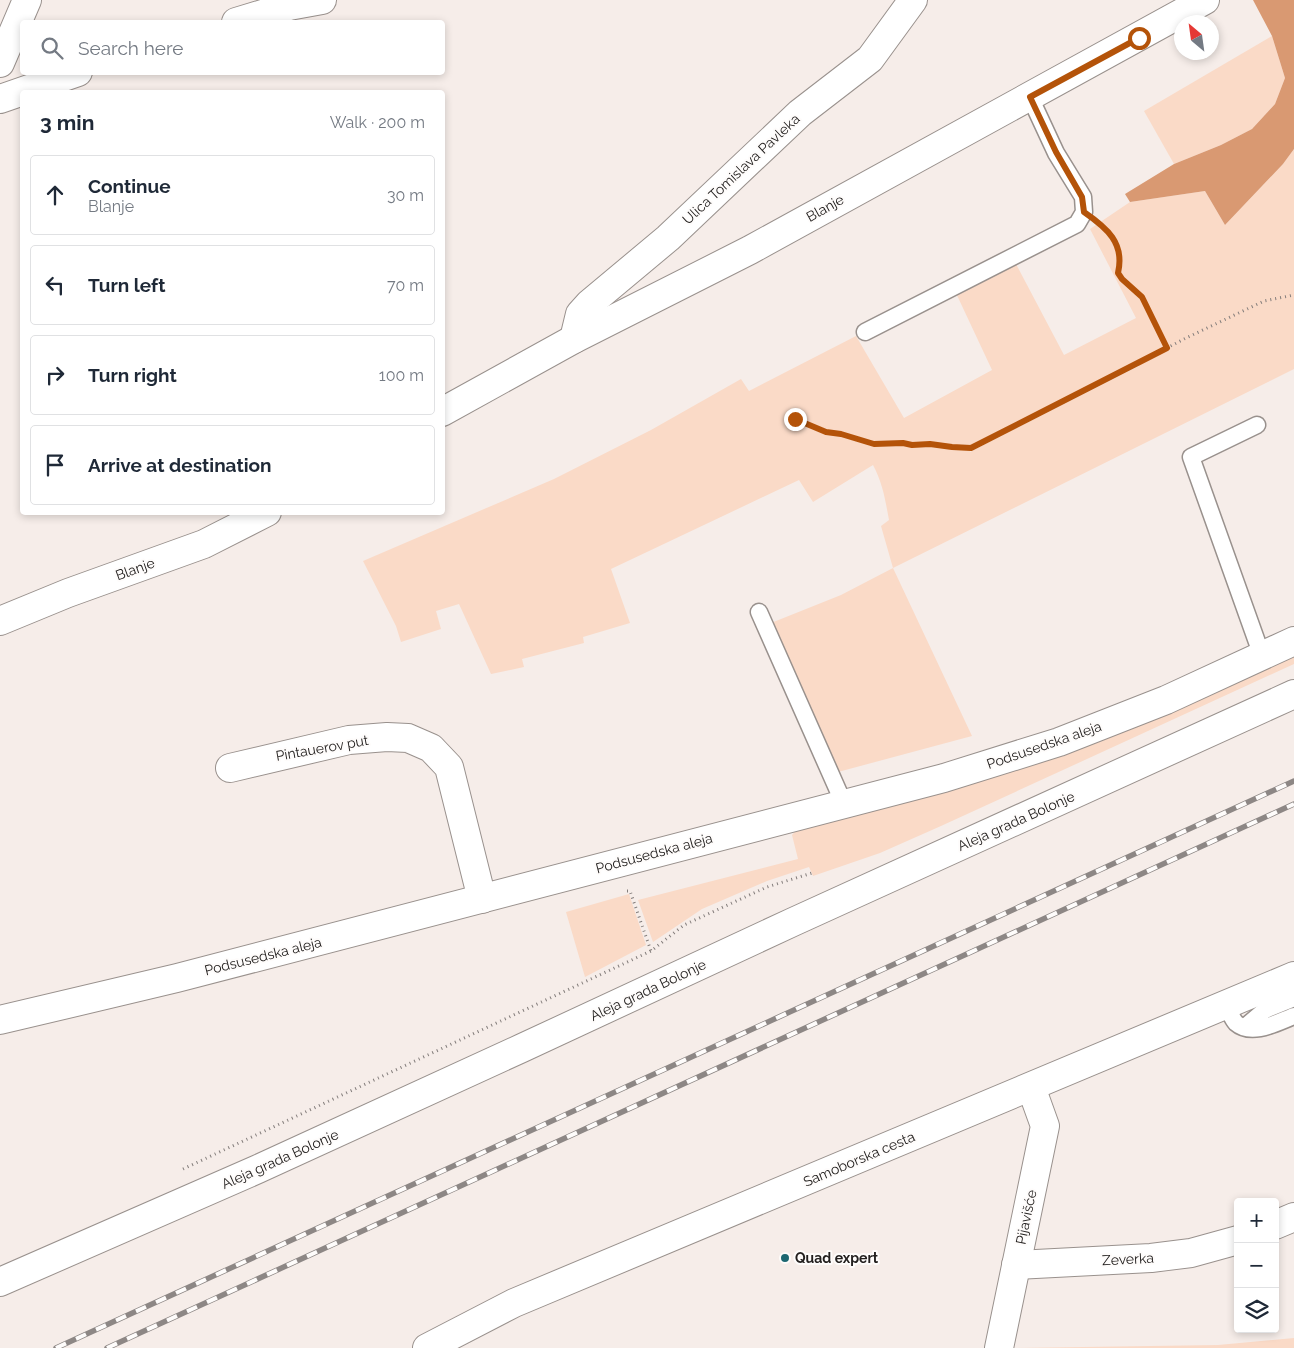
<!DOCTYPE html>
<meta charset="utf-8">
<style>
body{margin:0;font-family:Raleway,sans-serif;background:#f2f2f3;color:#1f2937}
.controls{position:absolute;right:15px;bottom:15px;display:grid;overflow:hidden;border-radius:5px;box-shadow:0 2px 8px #0003}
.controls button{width:45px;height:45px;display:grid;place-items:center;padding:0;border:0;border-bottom:1px solid #e0e1e3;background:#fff;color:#1f2937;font:25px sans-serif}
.compass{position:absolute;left:1174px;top:15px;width:45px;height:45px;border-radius:50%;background:#fff;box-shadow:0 2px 8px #0003;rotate:331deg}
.stop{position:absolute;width:15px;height:15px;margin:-11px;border:4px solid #b45309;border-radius:50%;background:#fff}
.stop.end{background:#b45309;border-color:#fff;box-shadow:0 1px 5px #0008}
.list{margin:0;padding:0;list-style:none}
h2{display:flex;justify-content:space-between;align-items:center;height:65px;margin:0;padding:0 20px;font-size:21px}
h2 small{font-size:16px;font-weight:400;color:#747a83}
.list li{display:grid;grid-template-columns:32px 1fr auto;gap:15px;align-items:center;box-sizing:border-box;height:80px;margin:0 10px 10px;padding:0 10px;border:1px solid #e0e1e3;border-radius:5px}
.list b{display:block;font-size:19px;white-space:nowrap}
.list p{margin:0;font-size:16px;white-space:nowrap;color:#747a83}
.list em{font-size:16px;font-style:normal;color:#747a83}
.icon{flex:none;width:28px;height:28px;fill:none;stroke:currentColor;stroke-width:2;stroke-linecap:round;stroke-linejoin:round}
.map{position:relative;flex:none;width:1294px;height:1348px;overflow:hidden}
.search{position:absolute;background:#fff;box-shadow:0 2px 8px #0003;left:20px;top:20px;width:425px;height:55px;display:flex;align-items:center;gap:12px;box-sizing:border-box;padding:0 18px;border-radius:5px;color:#747a83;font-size:19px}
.panel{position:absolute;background:#fff;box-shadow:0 2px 8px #0003;left:20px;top:90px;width:425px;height:425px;border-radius:5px}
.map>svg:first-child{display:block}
.green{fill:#fadac7;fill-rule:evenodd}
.forest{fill:#d99972}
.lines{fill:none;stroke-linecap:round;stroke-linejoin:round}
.service-casing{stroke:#99918d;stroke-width:19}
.minor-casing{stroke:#99918d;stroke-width:30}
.tertiary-casing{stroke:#99918d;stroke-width:30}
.secondary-casing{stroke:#99918d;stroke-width:30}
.path{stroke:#837d7b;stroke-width:3;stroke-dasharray:1 4;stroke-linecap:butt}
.service{stroke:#fff;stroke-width:16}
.minor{stroke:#fff;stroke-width:28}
.tertiary{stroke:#fff;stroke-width:28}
.secondary{stroke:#fff;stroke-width:28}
.rail-casing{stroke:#8d8785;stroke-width:5.5}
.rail{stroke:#fefcfb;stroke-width:4;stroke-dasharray:11;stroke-linecap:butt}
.route{stroke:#b45309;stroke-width:6}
.poi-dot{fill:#1c6771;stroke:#fefcfb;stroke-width:2}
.labels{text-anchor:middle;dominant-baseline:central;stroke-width:4;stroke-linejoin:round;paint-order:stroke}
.street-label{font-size:14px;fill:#23201f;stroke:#fefcfb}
.poi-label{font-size:14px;font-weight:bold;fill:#23201f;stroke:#fefcfb;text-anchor:start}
</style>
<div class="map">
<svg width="1294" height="1348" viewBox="0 0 1294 1348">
<rect width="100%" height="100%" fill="#f6ede9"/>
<g class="green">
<polygon points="1272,36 1285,78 1275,104 1252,129 1221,145 1174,164 1144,111"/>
<path d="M1294 149V369L893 568 972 736 838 772 771 623 841 595 893 568 881 526 889 520C885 499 883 484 873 465L813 502 799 480 611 569 630 623 583 637 584 643 522 659 524 667 491 674 459 604 436 611 441 629 401 642 396 626 363 561 554 479 651 430 741 379 749 391 856 336 904 418 992 370 955 291 1015 262 1064 355 1136 318 1090 229 1130 202 1205 191 1225 225 1283 164ZM1137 362 1139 366 970 452 972 445Z"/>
<path d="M1294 655V664L941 826 880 853 813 876 809 867 767 881 702 909 653 942 638 900 798 859 792 835 797 829C879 807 962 788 1042 762 1129 734 1211 693 1294 655Z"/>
<polygon points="629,894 646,945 585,977 566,912"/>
<polygon points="1294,1338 1294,1348 1010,1348 1218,1345"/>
</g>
<polygon class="forest" points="1253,0 1294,0 1294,149 1283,164 1225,225 1205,191 1130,202 1125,194 1174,164 1221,145 1252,129 1275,104 1285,78 1272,36"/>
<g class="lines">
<g class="service-casing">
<g id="service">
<polyline points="865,332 1077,224 1084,212 1083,197 1056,153 1030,97"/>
<polyline points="1257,425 1191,457 1262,656"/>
<polyline points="759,612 844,804"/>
<path d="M1226 1005C1229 1010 1232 1019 1236 1023 1252 1037 1278 1022 1294 1016"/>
<polyline points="1245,1027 1265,1010 1294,998"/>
</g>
</g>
<g class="minor-casing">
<g id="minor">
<polyline points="236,22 289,6 322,0"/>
<polyline points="0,63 27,0"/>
<polyline points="0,99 78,72"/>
<polyline points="574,339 580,314 589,304 668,238 800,113 870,59 913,0"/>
<polyline points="442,412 574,339 750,250 1205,0"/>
<polyline points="0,621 68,593 204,544 267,512"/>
<polyline points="230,768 349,740 387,737 408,738 431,748 449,767 482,899"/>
<polyline points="1275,1225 1294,1217"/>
<polyline points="1016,1265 1151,1258 1191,1253 1238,1240"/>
<polyline points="999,1348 1045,1126 1031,1087"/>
</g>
</g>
<g class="tertiary-casing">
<polyline id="tertiary" points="0,1020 177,978 944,778 1059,742 1166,700 1294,641"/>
</g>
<g class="secondary-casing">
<g id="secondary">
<polyline points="0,1282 258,1169 522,1048 793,922 1294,694"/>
<polyline points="427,1348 514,1303 1294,976"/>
</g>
</g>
<g class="path">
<path d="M1102 225C1116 241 1123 251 1118 273L1122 279 1142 297 1167 348"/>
<polyline points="795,419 826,432 841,434 874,444 903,443 912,445 930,444 952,447 971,448 1125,370 1186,338 1264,301 1294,295"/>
<polyline points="627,891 630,891 651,951"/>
<polyline points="183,1169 651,951 684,925 767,887 812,873"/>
</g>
<use href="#service" class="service"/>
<use href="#minor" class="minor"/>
<use href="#tertiary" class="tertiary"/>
<use href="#secondary" class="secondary"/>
<g class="rail-casing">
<g id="rail">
<polyline points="56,1348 1294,781"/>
<polyline points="107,1348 1294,804"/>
</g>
</g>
<use href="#rail" class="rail"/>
</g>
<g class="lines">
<path class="route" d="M795 419 826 432 841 434 874 444 903 443 912 445 930 444 952 447 971 448 1167 348 1142 297 1122 279 1118 273C1125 243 1107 228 1084 212L1082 197 1056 152 1030 97 1139 38"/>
</g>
<circle class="poi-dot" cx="785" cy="1258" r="5"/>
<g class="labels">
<g class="street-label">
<text transform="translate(741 169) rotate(-43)">Ulica Tomislava Pavleka</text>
<text transform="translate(825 208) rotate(-29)">Blanje</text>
<text transform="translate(135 569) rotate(-20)">Blanje</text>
<text transform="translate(1044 745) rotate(-19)">Podsusedska aleja</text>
<text transform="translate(322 748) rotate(-10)">Pintauerov put</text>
<text transform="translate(1016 821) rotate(-24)">Aleja grada Bolonje</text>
<text transform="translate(654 853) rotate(-15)">Podsusedska aleja</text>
<text transform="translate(263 956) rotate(-14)">Podsusedska aleja</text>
<text transform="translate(648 990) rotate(-25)">Aleja grada Bolonje</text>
<text transform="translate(280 1159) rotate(-24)">Aleja grada Bolonje</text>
<text transform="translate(859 1159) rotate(-23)">Samoborska cesta</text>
<text transform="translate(1026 1217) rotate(-78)">Pijavišće</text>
<text transform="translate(1128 1259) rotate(-3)">Zeverka</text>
</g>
<g class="poi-label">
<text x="795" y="1258">Quad expert</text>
</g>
</g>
</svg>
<div class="controls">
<button>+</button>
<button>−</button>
<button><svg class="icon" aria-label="layers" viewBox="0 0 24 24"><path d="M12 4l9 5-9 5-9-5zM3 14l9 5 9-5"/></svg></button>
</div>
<svg class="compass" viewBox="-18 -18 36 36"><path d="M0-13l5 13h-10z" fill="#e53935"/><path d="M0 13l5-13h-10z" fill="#747a83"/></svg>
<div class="stop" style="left:1139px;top:38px"></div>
<div class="stop end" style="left:795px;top:419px"></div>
<div class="search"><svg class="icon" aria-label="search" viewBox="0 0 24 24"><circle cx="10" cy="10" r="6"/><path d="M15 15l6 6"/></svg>Search here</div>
<section class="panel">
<h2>3 min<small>Walk · 200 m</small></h2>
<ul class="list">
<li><svg class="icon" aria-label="ahead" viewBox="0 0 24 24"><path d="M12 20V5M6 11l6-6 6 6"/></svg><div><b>Continue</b><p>Blanje</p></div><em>30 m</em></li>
<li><svg class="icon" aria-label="left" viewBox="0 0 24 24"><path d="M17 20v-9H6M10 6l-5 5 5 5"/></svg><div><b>Turn left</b></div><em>70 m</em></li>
<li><svg class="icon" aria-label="right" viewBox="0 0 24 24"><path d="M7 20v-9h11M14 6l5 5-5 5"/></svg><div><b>Turn right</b></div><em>100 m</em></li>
<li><svg class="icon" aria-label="arrive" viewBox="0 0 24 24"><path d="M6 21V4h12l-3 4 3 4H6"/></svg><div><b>Arrive at destination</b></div></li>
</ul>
</section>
</div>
